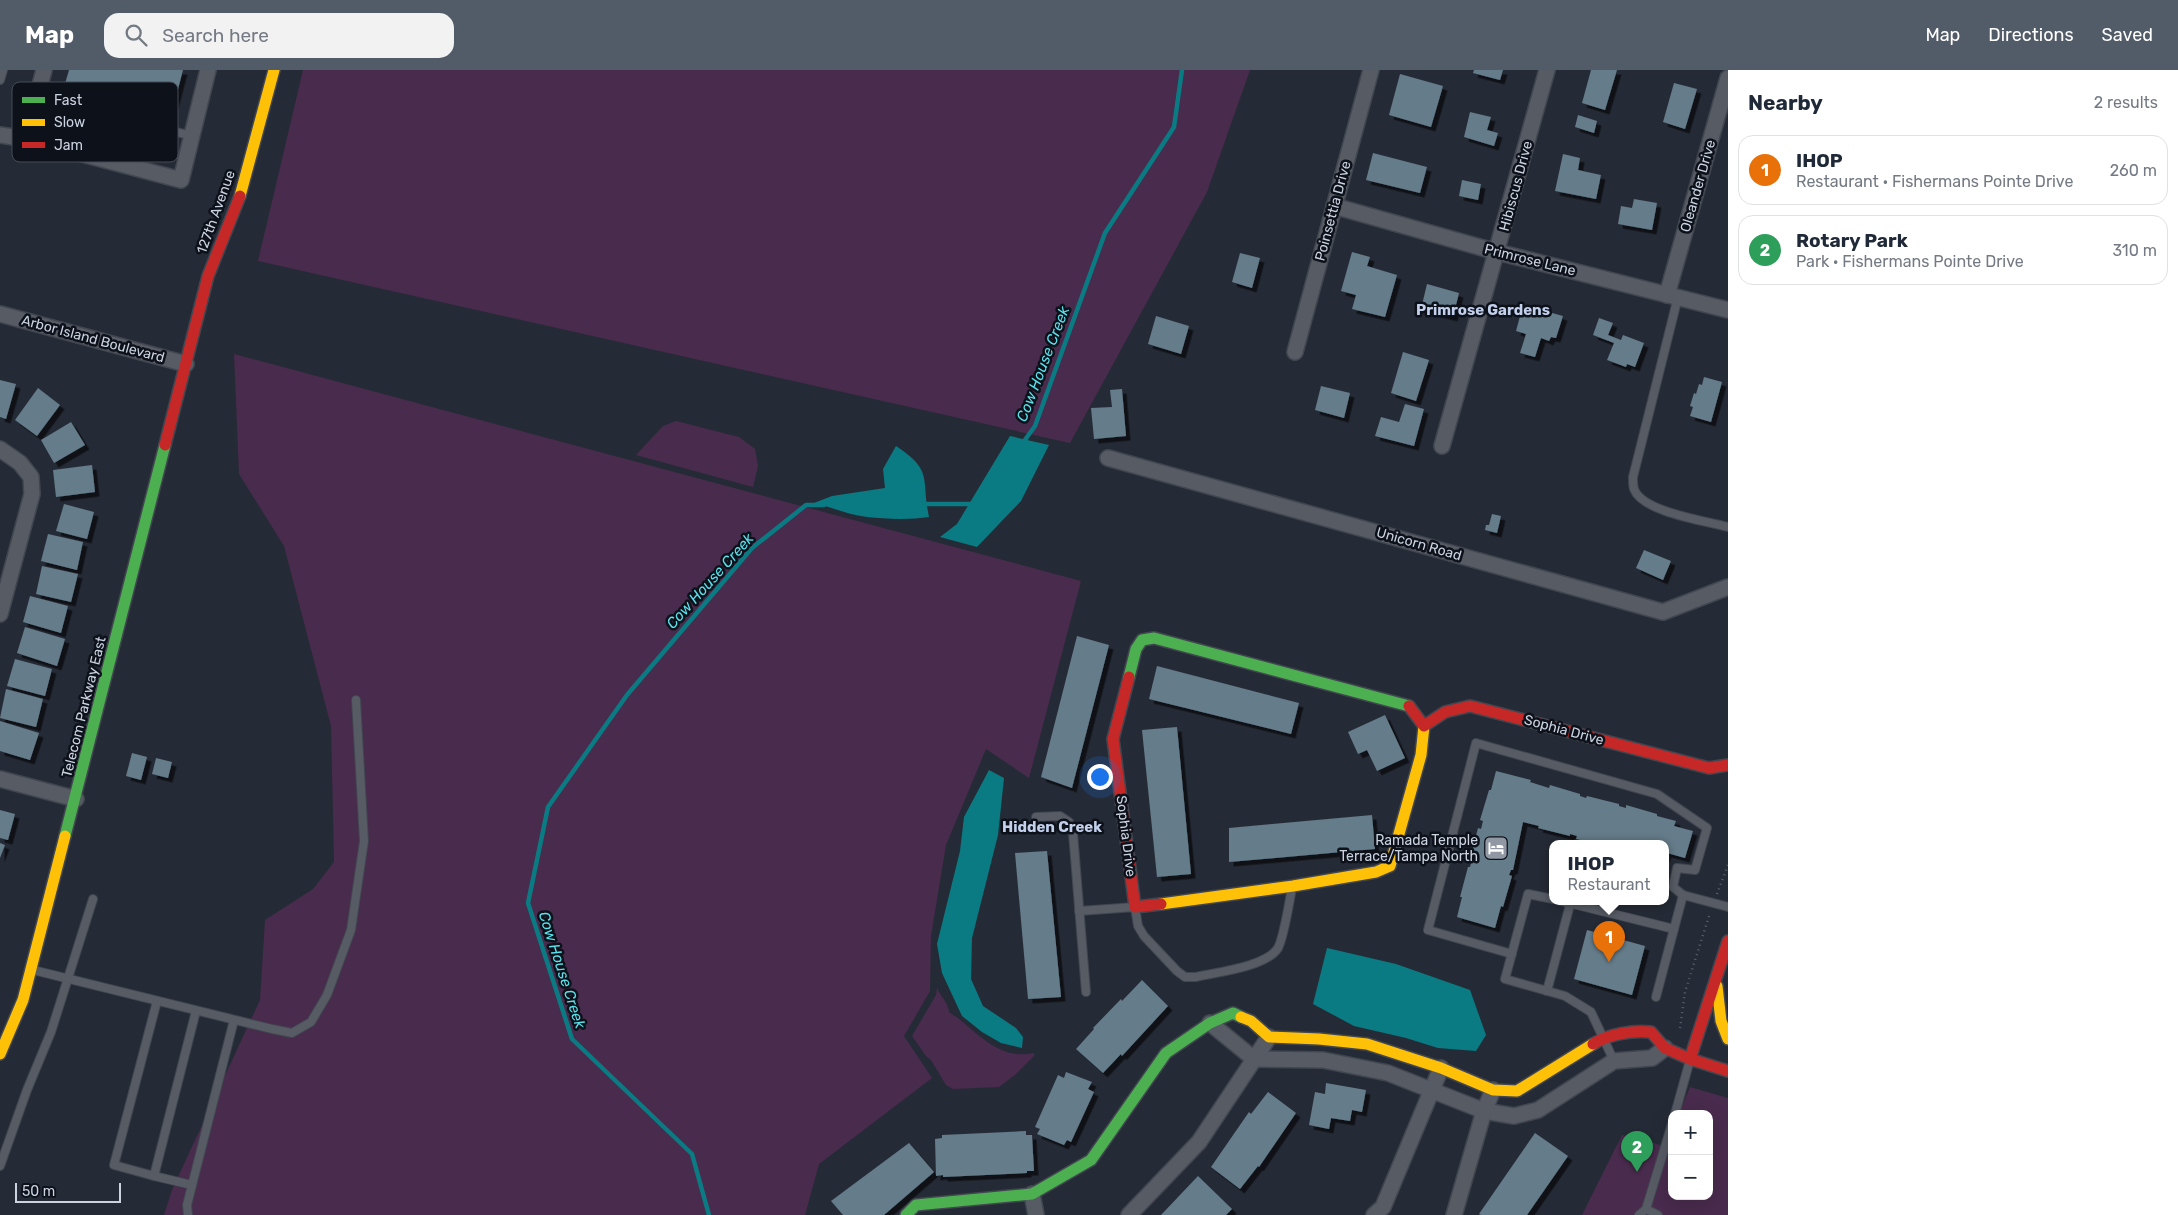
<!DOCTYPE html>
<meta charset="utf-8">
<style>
body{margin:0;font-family:Rubik,sans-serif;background:#f2f2f3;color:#1f2937}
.controls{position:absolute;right:15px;bottom:15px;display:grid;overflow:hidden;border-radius:10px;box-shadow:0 5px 20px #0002}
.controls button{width:45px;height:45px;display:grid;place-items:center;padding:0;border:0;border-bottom:1px solid #e0e1e3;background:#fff;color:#1f2937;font:25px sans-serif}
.scale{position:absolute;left:15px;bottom:12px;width:106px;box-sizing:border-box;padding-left:5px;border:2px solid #cbd2e0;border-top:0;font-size:14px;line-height:18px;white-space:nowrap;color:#cbd2e0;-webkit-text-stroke:4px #0d111a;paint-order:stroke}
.you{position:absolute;left:1099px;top:706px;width:18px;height:18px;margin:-12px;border:4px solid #fff;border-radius:50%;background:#1a73e8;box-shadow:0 0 0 8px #1a73e833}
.badge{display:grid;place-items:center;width:32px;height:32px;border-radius:50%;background:#525b68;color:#fff;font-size:16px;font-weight:700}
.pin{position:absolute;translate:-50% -41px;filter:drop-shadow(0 1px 2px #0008)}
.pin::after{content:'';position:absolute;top:26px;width:18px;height:15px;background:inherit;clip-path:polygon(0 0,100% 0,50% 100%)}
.popup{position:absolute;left:1549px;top:770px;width:120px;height:65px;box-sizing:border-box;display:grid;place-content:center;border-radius:10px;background:#fff;filter:drop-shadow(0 1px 4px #0005);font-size:16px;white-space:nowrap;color:#747a83}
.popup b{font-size:19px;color:#1f2937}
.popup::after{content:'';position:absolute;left:50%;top:100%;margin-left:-10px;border:10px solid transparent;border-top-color:#fff}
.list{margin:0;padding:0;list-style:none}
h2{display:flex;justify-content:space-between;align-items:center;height:65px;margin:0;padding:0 20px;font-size:21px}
h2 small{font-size:16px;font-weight:400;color:#747a83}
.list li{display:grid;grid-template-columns:32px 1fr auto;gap:15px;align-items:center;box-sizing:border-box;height:70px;margin:0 10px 10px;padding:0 10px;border:1px solid #e0e1e3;border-radius:15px}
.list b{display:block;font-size:19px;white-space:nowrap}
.list p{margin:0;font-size:16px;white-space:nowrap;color:#747a83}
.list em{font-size:16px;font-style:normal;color:#747a83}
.icon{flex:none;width:28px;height:28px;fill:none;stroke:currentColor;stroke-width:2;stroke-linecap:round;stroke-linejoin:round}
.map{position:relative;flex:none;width:1728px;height:1145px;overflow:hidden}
header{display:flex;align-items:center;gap:30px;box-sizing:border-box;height:70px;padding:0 25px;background:#525b68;color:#fff}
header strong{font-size:24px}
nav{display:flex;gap:28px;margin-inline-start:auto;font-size:18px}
.search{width:350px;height:45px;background:#f2f2f3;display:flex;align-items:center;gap:12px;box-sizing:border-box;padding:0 18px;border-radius:15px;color:#747a83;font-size:19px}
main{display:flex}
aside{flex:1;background:#fff}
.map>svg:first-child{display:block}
.green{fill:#492b4d}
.water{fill:#0a7b83}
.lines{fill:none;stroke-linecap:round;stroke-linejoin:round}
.stream{stroke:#0a7b83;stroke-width:4.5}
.building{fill:#657b8a;filter:url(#shadow)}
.lane-casing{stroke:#414650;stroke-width:10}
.street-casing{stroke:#414650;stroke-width:18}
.fast-casing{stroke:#414650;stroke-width:14}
.slow-casing{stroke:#414650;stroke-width:14}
.jam-casing{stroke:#414650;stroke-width:14}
.path{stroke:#5c6168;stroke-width:2.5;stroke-dasharray:1 4;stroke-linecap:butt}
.lane{stroke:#565b64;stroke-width:8}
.street{stroke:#565b64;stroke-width:15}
.fast{stroke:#4caf50;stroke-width:11}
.slow{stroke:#ffc107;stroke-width:11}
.jam{stroke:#c62828;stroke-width:11}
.labels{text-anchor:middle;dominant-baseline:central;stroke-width:5;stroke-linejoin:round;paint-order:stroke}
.street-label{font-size:14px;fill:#cbd2e0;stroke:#0d111a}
.poi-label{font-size:14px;fill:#cbd2e0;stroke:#0d111a;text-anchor:end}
.neighbourhood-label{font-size:15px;font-weight:bold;fill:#c2d0eb;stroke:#0d111a}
.water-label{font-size:15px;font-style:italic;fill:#5ae1ec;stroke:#0d111a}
.key{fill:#0d111a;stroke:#464b55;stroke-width:1}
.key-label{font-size:14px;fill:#cbd2e0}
</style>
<header>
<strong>Map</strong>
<div class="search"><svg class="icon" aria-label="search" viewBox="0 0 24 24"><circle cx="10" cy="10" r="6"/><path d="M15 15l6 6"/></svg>Search here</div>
<nav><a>Map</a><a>Directions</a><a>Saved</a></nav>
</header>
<main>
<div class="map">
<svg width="1728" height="1145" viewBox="0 0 1728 1145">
<defs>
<filter id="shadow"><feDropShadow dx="4.5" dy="4.5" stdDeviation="0" flood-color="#0009"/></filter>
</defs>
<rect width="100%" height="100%" fill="#252b36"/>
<g class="green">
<polygon points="303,0 1250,0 1207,122 1070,373 258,191"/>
<polygon points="234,284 1081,511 1029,708 986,679 946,775 931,866 930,921 904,966 932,1008 819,1094 805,1145 164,1145 172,1120 260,930 265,850 313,819 334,792 331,656 284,476 239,404"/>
<polygon points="676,351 739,367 755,379 758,396 753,417 636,385 663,356"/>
<path d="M937 918C941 927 948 932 949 942 976 959 996 991 1034 983V986L1016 1004 999 1017 953 1019 946 1015 931 990 926 986 912 966 936 925Z"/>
<polygon points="1690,1017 1728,1028 1728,1145 1582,1145 1622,1065 1652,1072 1666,1078 1672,1064 1672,1126 1709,1126 1709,1044 1679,1044"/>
</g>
<g class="water">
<polygon points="1010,366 1049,375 1021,431 977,477 940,467 957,454"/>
<path d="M896 376C934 401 921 409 929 447 910 450 885 449 867 447 849 445 831 437 814 433L832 426 885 418 883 399Z"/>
<polygon points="989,700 1004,708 998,765 972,868 971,909 983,936 1016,958 1023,967 1022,978 1001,973 982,962 962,946 942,903 937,874 960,781 964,747"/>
<polygon points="1327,878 1396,894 1470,920 1486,965 1476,981 1438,978 1406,968 1354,956 1313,934"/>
</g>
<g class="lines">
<g class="stream">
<polyline points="1022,374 1035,356 1105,163 1174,57 1182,0"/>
<polyline points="922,434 974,434"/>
<polyline points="709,1145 692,1084 572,969 528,833 548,737 627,625 752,478 806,435 824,435"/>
</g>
</g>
<g class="building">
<polygon points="69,0 183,0 169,53 62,24"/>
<polygon points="1474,0 1503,0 1500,10 1473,3"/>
<polygon points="1591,0 1617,0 1605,40 1582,33"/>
<polygon points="1400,4 1443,16 1431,57 1389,45"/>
<polygon points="1674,13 1697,19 1685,59 1663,52"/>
<polygon points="1470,42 1491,47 1487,60 1498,63 1494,76 1464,67"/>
<polygon points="1578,45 1597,51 1594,63 1575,57"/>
<polygon points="1373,83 1427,97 1420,123 1366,110"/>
<polygon points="1563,84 1580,88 1578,100 1601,105 1596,129 1555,121"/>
<polygon points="1462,110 1481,114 1478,130 1459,126"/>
<polygon points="1634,129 1657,133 1652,160 1618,154 1621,136 1632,138"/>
<polygon points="1352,182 1370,187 1367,196 1397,205 1385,247 1352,239 1356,225 1341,221"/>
<polygon points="1240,183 1260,188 1252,218 1232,212"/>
<polygon points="1427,214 1459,223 1453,247 1421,239"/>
<polygon points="1523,235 1563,246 1556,268 1551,267 1549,271 1541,268 1535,287 1520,283 1526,264 1516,261"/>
<polygon points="1156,246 1189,256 1181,284 1148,274"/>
<polygon points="1599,248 1613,253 1608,265 1621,270 1623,265 1644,273 1635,297 1627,294 1626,297 1607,290 1614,273 1593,265"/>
<polygon points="1403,282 1429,290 1416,331 1391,323"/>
<polygon points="1704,307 1722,312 1711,352 1690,346 1693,337 1690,336 1694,323 1696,324 1699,314 1702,315"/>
<polygon points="0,310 16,314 6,349 0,347"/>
<polygon points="1321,316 1350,323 1344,348 1315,340"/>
<polygon points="38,318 60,335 37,366 15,350"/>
<polygon points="1122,319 1126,366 1094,369 1091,338 1112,337 1110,320"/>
<polygon points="1405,334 1424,339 1414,376 1375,366 1381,347 1399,352"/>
<polygon points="71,352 85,375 54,393 41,370"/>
<polygon points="92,395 95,422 56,427 53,400"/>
<polygon points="64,434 94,442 87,469 56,461"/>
<polygon points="1492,444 1501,446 1497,463 1485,460 1486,455 1489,455"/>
<polygon points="48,464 83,472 77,500 41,491"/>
<polygon points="1644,480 1671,491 1663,510 1636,498"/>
<polygon points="42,496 78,504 71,532 36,524"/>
<polygon points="30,526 68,536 61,563 23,552"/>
<polygon points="25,557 65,569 57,596 17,583"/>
<polygon points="1077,566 1109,575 1072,718 1041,707"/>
<polygon points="15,589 52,599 45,626 7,616"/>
<polygon points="1157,596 1299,633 1291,664 1149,629"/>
<polygon points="6,619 43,629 36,657 0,648"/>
<polygon points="1385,645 1405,688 1377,701 1367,680 1358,684 1348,662"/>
<polygon points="0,651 39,663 30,690 0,681"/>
<polygon points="1177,657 1191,804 1157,807 1142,660"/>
<polygon points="132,683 147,687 141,710 126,706"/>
<polygon points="156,688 172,692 168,708 152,704"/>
<polygon points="1496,701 1531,710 1530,712 1549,718 1550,715 1580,724 1580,726 1586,728 1587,726 1619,734 1619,736 1626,738 1626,735 1657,744 1657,746 1676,751 1674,756 1693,761 1685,788 1667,783 1665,788 1665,773 1594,773 1576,769 1577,766 1570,764 1570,766 1538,758 1539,756 1523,752 1513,800 1511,800 1509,805 1512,806 1503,837 1501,836 1495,858 1457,847 1462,827 1460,827 1468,797 1470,797 1472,789 1470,789 1478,758 1481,759 1483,751 1480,750 1489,720 1491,720"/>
<polygon points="0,740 15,744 8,770 0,768"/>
<polygon points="1372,745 1375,779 1229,792 1229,758"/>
<polygon points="0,773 5,775 0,788"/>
<polygon points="1047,781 1061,927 1028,929 1015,783"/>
<polygon points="1587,860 1645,876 1632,925 1574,909"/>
<polygon points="1142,910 1168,936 1122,986 1121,984 1103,1003 1076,979 1094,959 1093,958 1121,929 1122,931"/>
<polygon points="1066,1002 1092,1012 1088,1019 1094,1022 1071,1072 1067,1070 1064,1075 1037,1064 1040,1059 1035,1057 1058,1005 1064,1008"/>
<polygon points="1326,1013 1366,1020 1362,1042 1352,1040 1350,1051 1331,1048 1329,1059 1309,1055 1315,1022 1325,1024"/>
<polygon points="1268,1022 1296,1043 1259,1097 1258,1096 1240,1119 1211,1097 1249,1042 1251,1044"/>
<polygon points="1026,1061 1026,1065 1032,1065 1034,1101 1027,1101 1027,1103 943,1107 943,1105 936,1106 935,1069 942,1068 942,1065"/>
<polygon points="1535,1063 1568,1086 1527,1145 1481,1145 1479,1144"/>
<polygon points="909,1073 934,1102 884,1145 843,1145 831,1131"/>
<polygon points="1198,1106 1232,1139 1226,1145 1161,1145"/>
</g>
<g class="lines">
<g class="lane-casing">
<g id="lane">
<polyline points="0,10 3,0"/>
<polyline points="37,26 192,66"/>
<path d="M1678 227 1633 407C1633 410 1633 416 1634 419 1642 442 1706 451 1728 457"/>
<polyline points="1036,747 1060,746 1069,752 1073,763 1086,922"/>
<polyline points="1553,829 1528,824 1505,909 1565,926 1591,942 1614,991"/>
<polyline points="1561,831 1674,859 1683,825 1728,837"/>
<path d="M1079 841 1135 837 1138 856 1144 866 1177 901 1185 907H1196C1217 902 1266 897 1278 878 1284 867 1289 833 1292 818"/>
<polyline points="1512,884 1428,860 1476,673 1657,724 1707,758 1695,800 1677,798 1673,817 1683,825"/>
<polyline points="33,900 272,959 292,963 311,952 327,925 351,860 364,771 356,630"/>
<polyline points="1547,921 1571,831"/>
<polyline points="1656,927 1674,859"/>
<polyline points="157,931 114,1095 154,1106 196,941"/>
<polyline points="1675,1044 1690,990"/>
<polyline points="0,1096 27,1020 51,962 93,829"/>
<polyline points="154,1106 192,1115"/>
<polyline points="1646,1139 1658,1145"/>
<polyline points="188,1145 187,1135 234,950"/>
<polyline points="1639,1145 1646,1139 1672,1054"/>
</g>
</g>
<g class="street-casing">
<g id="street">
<polyline points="44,0 26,69 181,110 208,0"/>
<polyline points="0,65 26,69"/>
<polyline points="1334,136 1497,182 1728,240"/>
<polyline points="1667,225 1728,8"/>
<polyline points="0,244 186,294"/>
<polyline points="1295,282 1371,0"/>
<polyline points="1442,376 1547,0"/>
<polyline points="0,379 20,393 31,407 32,424 0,544"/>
<polyline points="1108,388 1663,542 1728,517"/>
<polyline points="0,709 76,729"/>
<polyline points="1210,953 1254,989"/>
<polyline points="1254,989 1323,990 1388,1003 1484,1041 1514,1046 1538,1040 1614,991 1652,988 1665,978"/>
<polyline points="1032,1124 1036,1145"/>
<polyline points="1129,1145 1199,1072 1269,967"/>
<polyline points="1374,1145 1383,1137 1441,998"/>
<polyline points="1454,1145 1484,1041 1493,1020"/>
</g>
</g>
<g class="fast-casing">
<g id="fast">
<polyline points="1129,607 1136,579 1142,570 1154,568 1409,636"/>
<polyline points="65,766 165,375"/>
<polyline points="906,1145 916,1135 1032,1124 1091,1090 1166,983 1210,953 1233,943 1241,947"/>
</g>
</g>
<g class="slow-casing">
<g id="slow">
<polyline points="240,126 274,0"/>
<polyline points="1161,834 1293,816 1376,802 1390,796 1421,685 1424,656"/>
<polyline points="1717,916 1721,951 1728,969"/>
<polyline points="1241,947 1251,951 1269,967 1319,969 1367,974 1441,998 1493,1020 1517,1021 1593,974"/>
<polyline points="0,984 23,930 65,766"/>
</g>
</g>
<g class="jam-casing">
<g id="jam">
<polyline points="165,375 208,206 240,126"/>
<polyline points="1129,607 1113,669 1135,837 1161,834"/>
<polyline points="1409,636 1424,656 1445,642 1470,636 1709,698 1728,695"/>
<path d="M1593 974C1609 964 1633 960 1651 962L1665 978 1690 989 1728 1001"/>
<polyline points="1690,989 1728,871"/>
</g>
</g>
<g class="path">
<polyline points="1717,824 1728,795"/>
<polyline points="1680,958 1685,922 1710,843"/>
</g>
<use href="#lane" class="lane"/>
<use href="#street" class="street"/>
<use href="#fast" class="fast"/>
<use href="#slow" class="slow"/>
<use href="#jam" class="jam"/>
</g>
<defs>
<g id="hotel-square" transform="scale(1.25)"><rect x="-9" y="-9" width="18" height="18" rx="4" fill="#9198a4" stroke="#0d111a"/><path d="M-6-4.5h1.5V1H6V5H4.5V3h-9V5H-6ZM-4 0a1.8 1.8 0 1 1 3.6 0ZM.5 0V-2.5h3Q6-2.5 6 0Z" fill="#fff"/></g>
</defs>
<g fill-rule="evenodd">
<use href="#hotel-square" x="1496" y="778"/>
</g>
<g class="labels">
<g class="street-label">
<text transform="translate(1516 116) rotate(-75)">Hibiscus Drive</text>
<text transform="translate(1698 116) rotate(-74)">Oleander Drive</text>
<text transform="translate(1333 141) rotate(-75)">Poinsettia Drive</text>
<text transform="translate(216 142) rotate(-70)">127th Avenue</text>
<text transform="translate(1530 190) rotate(14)">Primrose Lane</text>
<text transform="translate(93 269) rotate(15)">Arbor Island Boulevard</text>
<text transform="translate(1419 474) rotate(16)">Unicorn Road</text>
<text transform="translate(84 637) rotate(-76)">Telecom Parkway East</text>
<text transform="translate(1564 660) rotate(15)">Sophia Drive</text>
<text transform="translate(1126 766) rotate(83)">Sophia Drive</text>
</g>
<g class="poi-label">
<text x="1478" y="770">Ramada Temple<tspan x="1478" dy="16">Terrace/Tampa North</tspan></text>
</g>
<g class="neighbourhood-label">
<text x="1483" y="240">Primrose Gardens</text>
<text x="1052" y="757">Hidden Creek</text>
</g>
<g class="water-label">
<text transform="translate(1043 294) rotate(-69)">Cow House Creek</text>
<text transform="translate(710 511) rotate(-48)">Cow House Creek</text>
<text transform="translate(562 900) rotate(72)">Cow House Creek</text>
</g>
</g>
<rect x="12" y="12" width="166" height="80" rx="8" class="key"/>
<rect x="22" y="27" width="23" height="6" fill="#4caf50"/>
<rect x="22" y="49" width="23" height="7" fill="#ffc107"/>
<rect x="22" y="72" width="23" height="6" fill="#c62828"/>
<g class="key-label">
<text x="54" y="35">Fast</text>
<text x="54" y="57">Slow</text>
<text x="54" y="80">Jam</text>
</g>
</svg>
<div class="controls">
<button>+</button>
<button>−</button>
</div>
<div class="scale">50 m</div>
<div class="you"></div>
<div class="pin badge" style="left:1609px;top:892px;background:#e8710a">1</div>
<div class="popup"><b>IHOP</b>Restaurant</div>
<div class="pin badge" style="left:1637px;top:1102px;background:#2e9e5b">2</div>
</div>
<aside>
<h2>Nearby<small>2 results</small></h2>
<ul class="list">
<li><span class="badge" style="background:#e8710a">1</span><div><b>IHOP</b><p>Restaurant · Fishermans Pointe Drive</p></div><em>260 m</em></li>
<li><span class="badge" style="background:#2e9e5b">2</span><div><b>Rotary Park</b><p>Park · Fishermans Pointe Drive</p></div><em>310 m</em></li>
</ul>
</aside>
</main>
